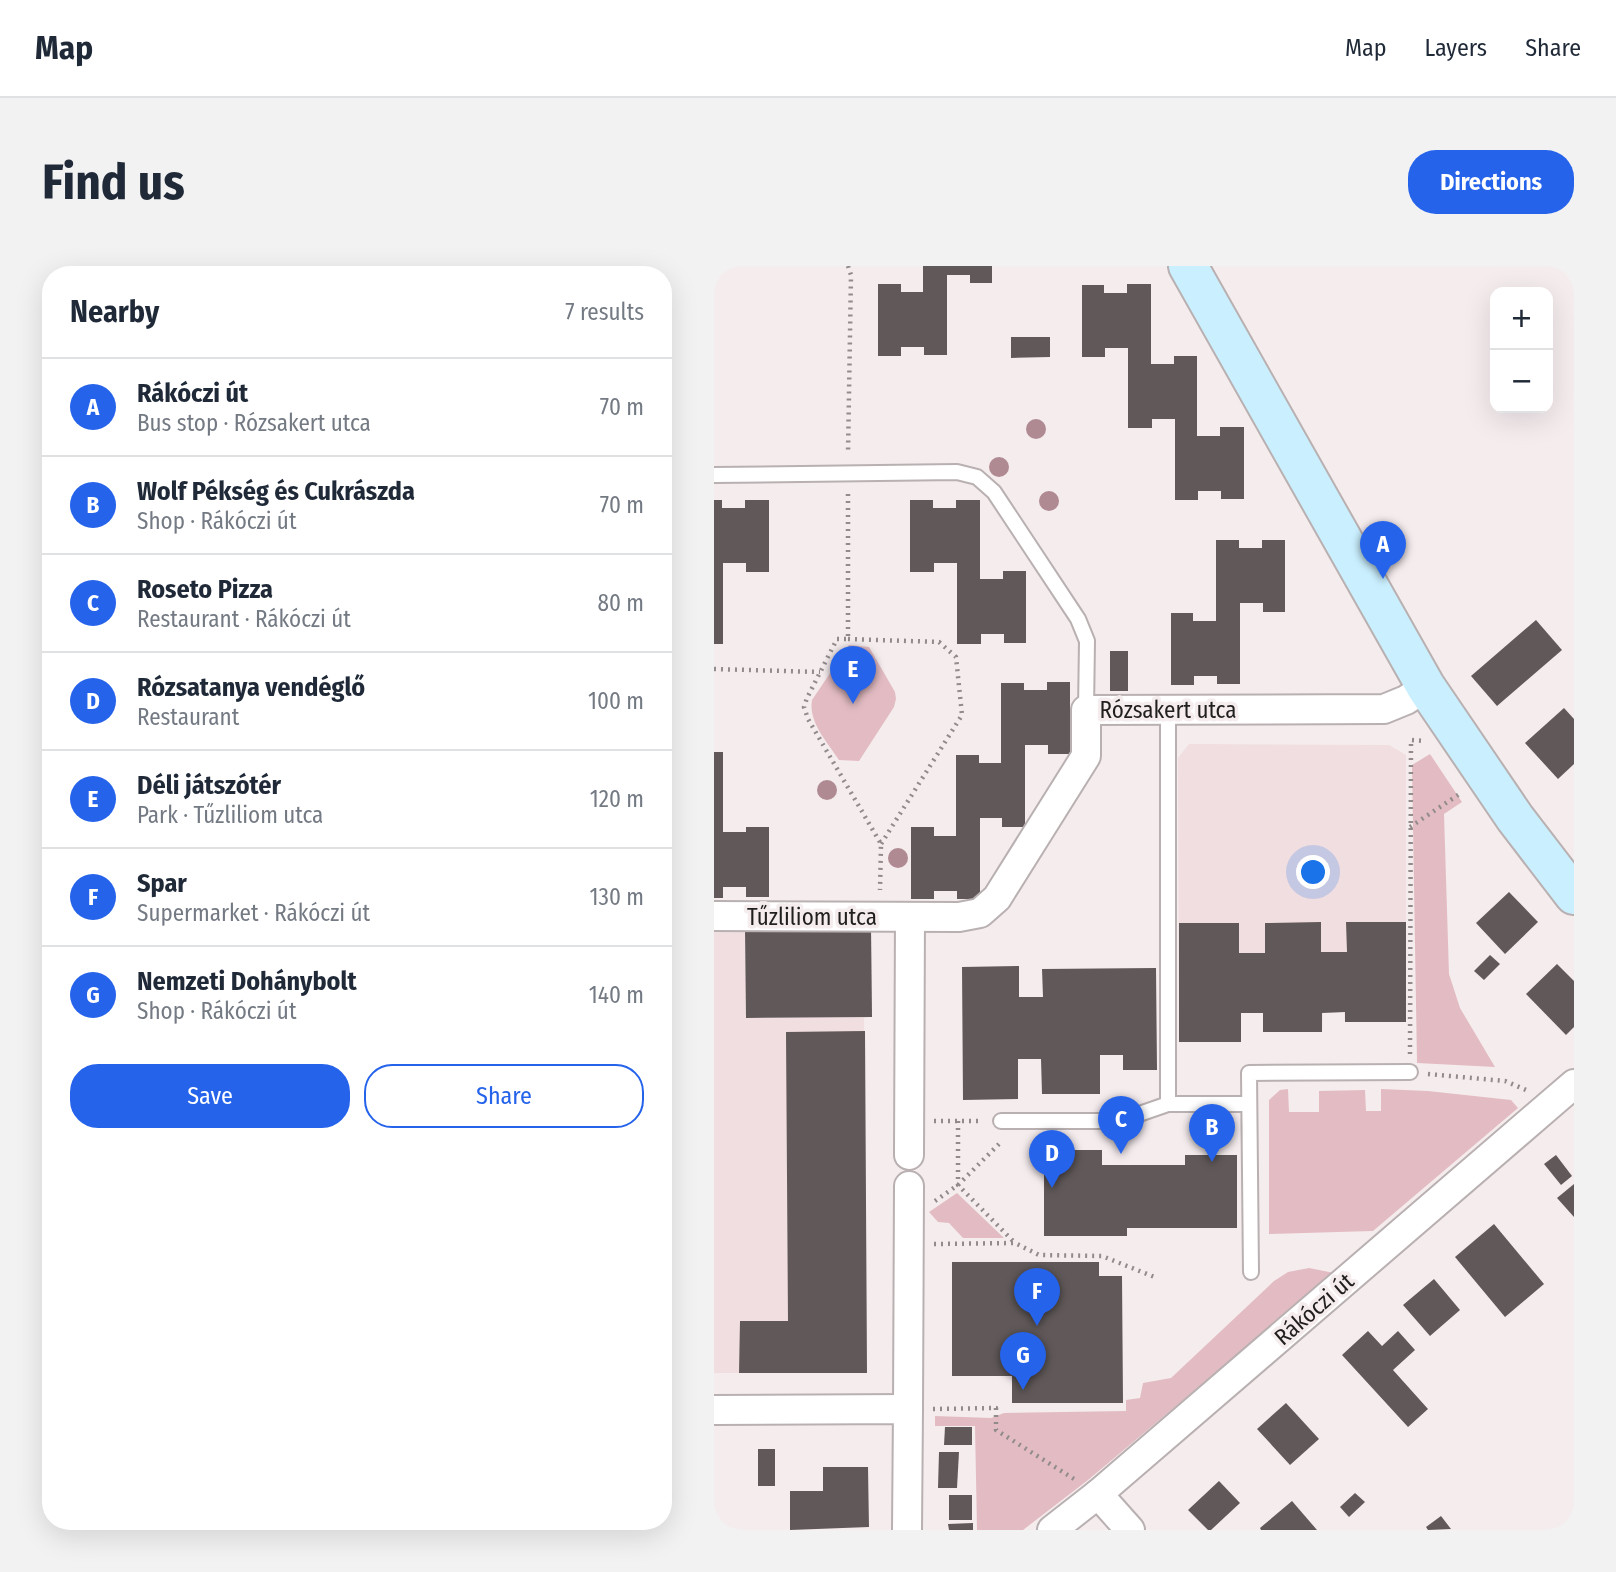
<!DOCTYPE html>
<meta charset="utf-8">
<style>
body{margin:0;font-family:"Fira Sans Condensed",sans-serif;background:#f2f2f3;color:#1f2937}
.controls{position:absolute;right:21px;top:21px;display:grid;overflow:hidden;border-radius:14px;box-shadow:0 7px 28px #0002}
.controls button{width:63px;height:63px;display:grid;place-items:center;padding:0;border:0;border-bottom:2px solid #e0e1e3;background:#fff;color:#1f2937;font:35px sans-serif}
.you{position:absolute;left:600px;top:607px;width:24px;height:24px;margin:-18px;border:5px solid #fff;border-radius:50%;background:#1a73e8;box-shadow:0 0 0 10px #1a73e833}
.badge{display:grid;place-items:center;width:46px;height:46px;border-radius:50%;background:#2563eb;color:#fff;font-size:23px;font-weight:700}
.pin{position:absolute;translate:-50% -58px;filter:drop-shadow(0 2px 4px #0008)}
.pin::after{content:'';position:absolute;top:37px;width:24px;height:21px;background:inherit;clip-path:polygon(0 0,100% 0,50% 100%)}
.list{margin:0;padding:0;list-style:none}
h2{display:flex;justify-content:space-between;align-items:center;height:91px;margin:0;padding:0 28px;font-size:30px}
h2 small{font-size:23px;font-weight:400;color:#747a83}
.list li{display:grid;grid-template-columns:46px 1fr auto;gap:21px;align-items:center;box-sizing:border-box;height:98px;padding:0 28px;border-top:2px solid #e0e1e3}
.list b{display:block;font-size:26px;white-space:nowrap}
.list p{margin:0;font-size:23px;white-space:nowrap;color:#747a83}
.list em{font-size:23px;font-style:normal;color:#747a83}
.actions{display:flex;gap:14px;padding:21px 28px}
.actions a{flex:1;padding:16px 0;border:2px solid #2563eb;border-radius:28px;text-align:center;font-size:24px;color:#2563eb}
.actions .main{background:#2563eb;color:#fff}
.map{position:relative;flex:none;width:860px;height:1264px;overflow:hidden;border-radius:28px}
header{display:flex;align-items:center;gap:42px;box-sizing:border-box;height:98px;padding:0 35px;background:#fff;border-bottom:2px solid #e0e1e3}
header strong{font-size:33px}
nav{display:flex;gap:38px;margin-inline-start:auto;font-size:24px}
.intro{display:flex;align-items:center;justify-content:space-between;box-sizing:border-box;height:168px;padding:0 42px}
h1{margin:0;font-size:49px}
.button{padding:18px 32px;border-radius:28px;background:#2563eb;color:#fff;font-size:24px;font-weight:700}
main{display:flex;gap:42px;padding:0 42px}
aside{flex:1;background:#fff;border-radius:28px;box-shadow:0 7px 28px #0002}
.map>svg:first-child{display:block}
.built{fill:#f0dee1}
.green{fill:#e3bcc3}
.building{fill:#605859}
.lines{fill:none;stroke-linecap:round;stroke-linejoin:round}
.lane-casing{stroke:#b9b0b1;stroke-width:18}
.street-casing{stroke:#b9b0b1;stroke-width:32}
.secondary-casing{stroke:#b9b0b1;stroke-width:42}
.path{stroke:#918b8c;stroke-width:4.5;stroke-dasharray:2 5;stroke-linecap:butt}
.lane{stroke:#fff;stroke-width:14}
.street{stroke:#fff;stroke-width:28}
.secondary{stroke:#caeffe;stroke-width:38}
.tree{fill:#b08a92}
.labels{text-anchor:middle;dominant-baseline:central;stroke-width:7;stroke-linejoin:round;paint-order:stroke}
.street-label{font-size:23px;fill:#211e1e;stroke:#f5ecee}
</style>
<header>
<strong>Map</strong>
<nav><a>Map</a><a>Layers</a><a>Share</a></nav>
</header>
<div class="intro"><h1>Find us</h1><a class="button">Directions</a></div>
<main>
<aside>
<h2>Nearby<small>7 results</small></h2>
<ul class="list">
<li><span class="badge">A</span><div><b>Rákóczi út</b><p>Bus stop · Rózsakert utca</p></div><em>70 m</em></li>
<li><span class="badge">B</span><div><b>Wolf Pékség és Cukrászda</b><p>Shop · Rákóczi út</p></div><em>70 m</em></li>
<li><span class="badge">C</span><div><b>Roseto Pizza</b><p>Restaurant · Rákóczi út</p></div><em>80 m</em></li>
<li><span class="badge">D</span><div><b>Rózsatanya vendéglő</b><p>Restaurant</p></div><em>100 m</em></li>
<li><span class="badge">E</span><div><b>Déli játszótér</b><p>Park · Tűzliliom utca</p></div><em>120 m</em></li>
<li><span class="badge">F</span><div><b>Spar</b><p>Supermarket · Rákóczi út</p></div><em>130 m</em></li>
<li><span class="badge">G</span><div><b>Nemzeti Dohánybolt</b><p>Shop · Rákóczi út</p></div><em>140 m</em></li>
</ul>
<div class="actions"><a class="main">Save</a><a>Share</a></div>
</aside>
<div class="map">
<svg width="860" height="1264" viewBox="0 0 860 1264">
<rect width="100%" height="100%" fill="#f5ecee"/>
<g class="built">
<polygon points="475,478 675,479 692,489 692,756 631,756 630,746 609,747 608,766 549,766 549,747 527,747 465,776 464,492"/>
<polygon points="157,661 158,751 150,752 153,1107 0,1107 0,662"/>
</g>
<g class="green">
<path d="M135 379 155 381 181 426 182 433 180 441 145 495 125 494C114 477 94 456 98 434Z"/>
<polygon points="716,488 748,536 730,548 735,708 746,742 781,801 703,797 698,499"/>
<polygon points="574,823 575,846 605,846 605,825 651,824 652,845 667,845 667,823 714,825 797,834 804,842 659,965 555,968 555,834 566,824"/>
<polygon points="243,927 290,972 249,972 235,957 224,956 215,946"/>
<polygon points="595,1002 620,1007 374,1214 309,1264 263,1264 261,1160 221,1160 221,1150 277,1152 290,1147 412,1145 412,1134 426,1132 429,1117 457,1112 560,1015 574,1006"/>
</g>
<g class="building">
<polygon points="209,0 278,0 278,17 256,17 256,9 233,9 233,89 210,89 210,81 187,81 187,90 164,90 164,18 187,18 187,26 209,26"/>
<polygon points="413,18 437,18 437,98 460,98 460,90 483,90 483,170 506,170 506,161 530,161 530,233 507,233 507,225 484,225 484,234 461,234 461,153 438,153 438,162 414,162 414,82 391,82 391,91 368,91 368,19 390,19 390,27 413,27"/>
<polygon points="297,71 336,71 336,91 297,92"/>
<polygon points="0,234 8,234 8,242 31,242 31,234 55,234 55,306 32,306 32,297 9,297 9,378 0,378"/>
<polygon points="196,234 219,234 219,242 242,242 242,234 266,234 266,313 289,313 289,305 312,305 312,377 290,377 290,368 267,368 267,378 243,378 243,297 220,297 220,306 196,306"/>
<polygon points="502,274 525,274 525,282 548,282 548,274 571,274 571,346 549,346 549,337 526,337 526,418 503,418 503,410 480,410 480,419 457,419 457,347 479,347 479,355 502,355"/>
<polygon points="822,354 848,384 783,440 757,410"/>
<rect x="396" y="385" width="18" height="40"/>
<polygon points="333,416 356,416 356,488 334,488 334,479 311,479 311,561 288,561 288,552 266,552 266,633 243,633 243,625 220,625 220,633 197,633 197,561 220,561 220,570 242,570 242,489 265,489 265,497 287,497 287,417 310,417 310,424 333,424"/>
<polygon points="850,442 860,453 860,498 844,513 811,477"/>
<polygon points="0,486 9,486 9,566 32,566 32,561 55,561 55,631 32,631 32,621 9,621 9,632 0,632"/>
<polygon points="795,626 824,656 791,688 762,657"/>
<polygon points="607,656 607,686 633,686 632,656 692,656 692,756 631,756 631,746 608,747 608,766 549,766 549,747 527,747 527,776 465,776 465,657 525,657 525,687 551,687 551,657"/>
<polygon points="157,661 158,751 32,752 31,662"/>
<polygon points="776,689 786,698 770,714 760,705"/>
<polygon points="843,698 860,715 860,761 852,769 812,728"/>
<polygon points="305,700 305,731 329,731 328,703 442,702 443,804 409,804 409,789 386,789 386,828 328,828 327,793 304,793 304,833 249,834 248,701"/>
<polygon points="151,765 153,1107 25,1107 26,1055 74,1055 72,766"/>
<polygon points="330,884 388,884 388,899 471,899 471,889 523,889 523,962 413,962 413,970 330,970"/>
<polygon points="842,889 858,910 847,919 830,898"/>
<polygon points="860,918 860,951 843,932"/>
<polygon points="780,958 830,1018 791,1051 741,991"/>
<polygon points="238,996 385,996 385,1010 408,1010 409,1137 298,1137 298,1110 238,1110"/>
<polygon points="720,1013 746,1044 716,1070 689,1039"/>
<polygon points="654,1065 668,1080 684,1065 701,1084 679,1104 714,1143 694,1161 628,1089"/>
<polygon points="572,1137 605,1173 576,1199 543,1163"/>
<polygon points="231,1161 258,1161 258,1179 230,1179"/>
<rect x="44" y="1183" width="17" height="37"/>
<polygon points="225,1186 245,1186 243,1222 224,1222"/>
<polygon points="109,1201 154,1201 155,1261 76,1264 76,1225 109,1225"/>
<polygon points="505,1215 526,1237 497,1264 494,1264 474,1244"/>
<polygon points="641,1227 651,1236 635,1251 626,1241"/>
<rect x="235" y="1229" width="23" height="25"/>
<polygon points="578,1235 603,1264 547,1264 546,1262"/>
<polygon points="727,1250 737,1263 714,1264 712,1261"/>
<polygon points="259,1257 259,1264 235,1264 234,1258"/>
</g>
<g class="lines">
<g class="lane-casing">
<g id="lane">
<polyline points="0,209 243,206 263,211 280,226 364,353 373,375 372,444"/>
<polyline points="454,838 454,444"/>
<polyline points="287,855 405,855 454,838 535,838"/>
<polyline points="537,1006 535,807 696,806"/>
</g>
</g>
<g class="street-casing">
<g id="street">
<polyline points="0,650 245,651 266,647 283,632 372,490 372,444 670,443 692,434 712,421"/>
<polyline points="195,889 196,651"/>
<polyline points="194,1143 195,920"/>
<polyline points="0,1144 194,1143 193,1264"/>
<polyline points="384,1228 416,1264"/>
<polyline points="338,1264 384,1228 860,818"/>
</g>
</g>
<g class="secondary-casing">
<polyline id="secondary" points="474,0 712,421 801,552 860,629"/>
</g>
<g class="path">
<polyline points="134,0 137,9 134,188"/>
<polyline points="134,228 134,373 123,373 93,432 90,441 94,453 167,578 166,624"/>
<polyline points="134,373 225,376 242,391 248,449 167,578"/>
<polyline points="0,403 106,406"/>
<polyline points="696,561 747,527"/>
<polyline points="696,788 697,474 711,475"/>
<polyline points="714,808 791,815 812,824"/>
<polyline points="220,855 268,855"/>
<polyline points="244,855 244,919 301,977"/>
<polyline points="221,935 244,919 287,876"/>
<polyline points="220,978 301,977 325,989 388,990 443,1012"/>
<polyline points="219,1143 282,1142 282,1164 360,1213"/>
</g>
<use href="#lane" class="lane"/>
<use href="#street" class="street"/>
<use href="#secondary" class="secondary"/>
</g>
<g class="tree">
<circle cx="322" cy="163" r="10"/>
<circle cx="285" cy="201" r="10"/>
<circle cx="335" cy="235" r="10"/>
<circle cx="113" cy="524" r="10"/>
<circle cx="184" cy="592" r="10"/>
</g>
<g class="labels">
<g class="street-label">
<text x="454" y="444">Rózsakert utca</text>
<text x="98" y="651">Tűzliliom utca</text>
<text transform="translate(600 1043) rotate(-41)">Rákóczi út</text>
</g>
</g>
</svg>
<div class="controls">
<button>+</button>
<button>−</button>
</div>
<div class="you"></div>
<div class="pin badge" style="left:669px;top:313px">A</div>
<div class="pin badge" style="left:498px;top:896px">B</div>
<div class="pin badge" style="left:407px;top:888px">C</div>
<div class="pin badge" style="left:338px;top:922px">D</div>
<div class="pin badge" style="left:139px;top:438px">E</div>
<div class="pin badge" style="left:323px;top:1060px">F</div>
<div class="pin badge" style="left:309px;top:1124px">G</div>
</div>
</main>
